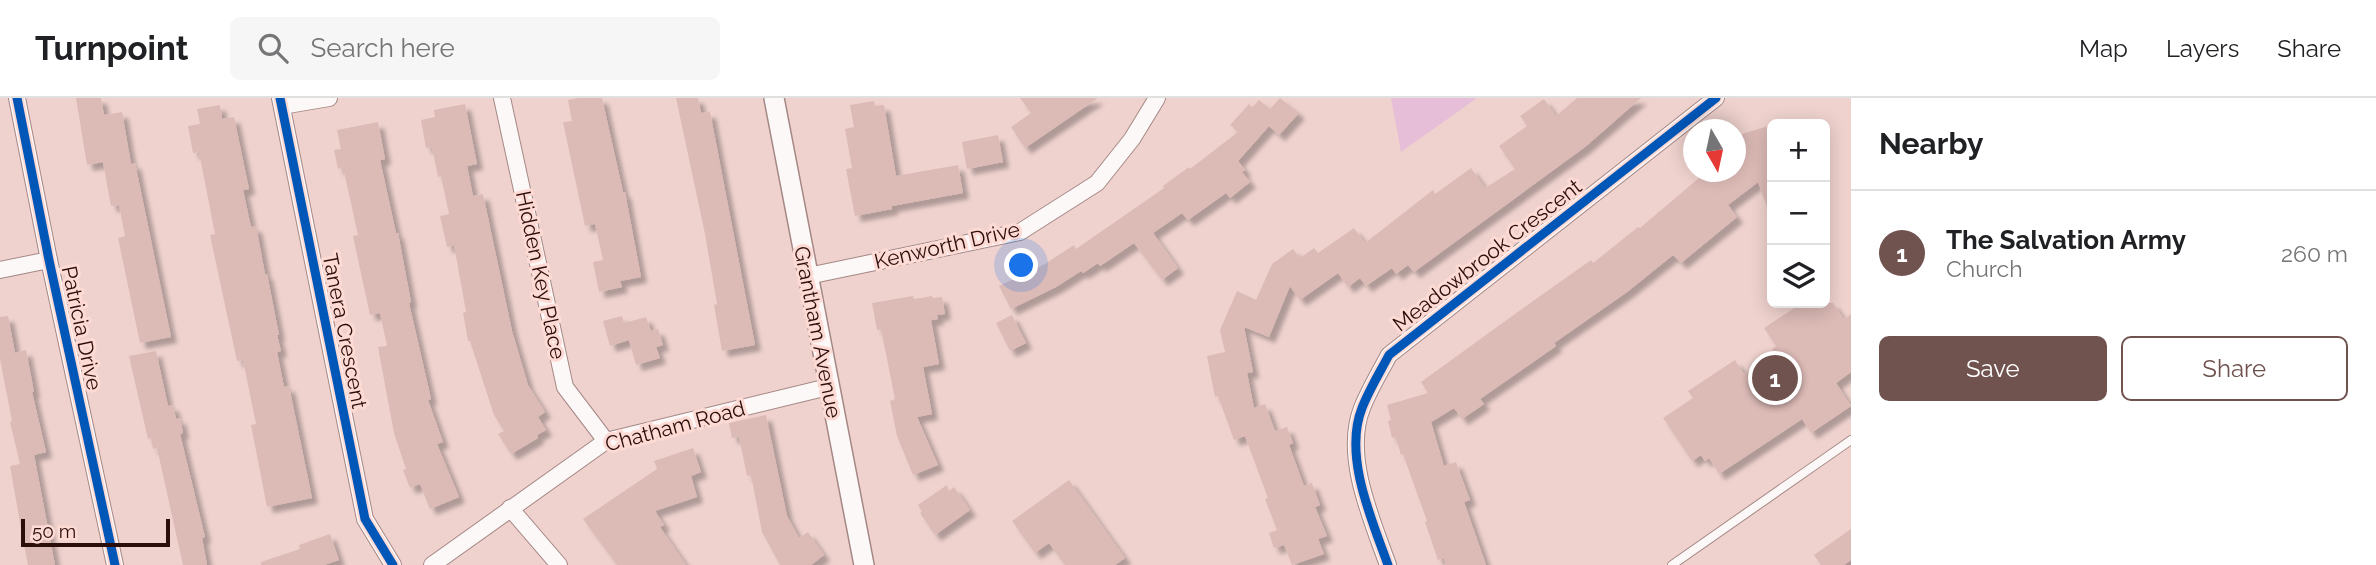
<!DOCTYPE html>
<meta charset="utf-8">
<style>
body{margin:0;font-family:Raleway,sans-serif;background:#f6f6f6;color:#202124}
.controls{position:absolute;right:21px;top:21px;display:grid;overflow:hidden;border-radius:10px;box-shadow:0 4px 18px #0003}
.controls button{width:63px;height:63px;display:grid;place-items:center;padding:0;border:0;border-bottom:2px solid #e0e0e0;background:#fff;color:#202124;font:35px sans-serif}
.compass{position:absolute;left:1683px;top:21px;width:63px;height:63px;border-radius:50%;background:#fff;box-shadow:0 4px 18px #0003;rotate:171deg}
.scale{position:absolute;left:21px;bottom:18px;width:149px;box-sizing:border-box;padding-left:7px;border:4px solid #2b0d0a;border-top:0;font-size:19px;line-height:24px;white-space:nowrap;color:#2b0d0a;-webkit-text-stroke:5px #fedad4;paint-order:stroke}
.you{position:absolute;left:1022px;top:168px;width:24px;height:24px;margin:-18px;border:5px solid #fff;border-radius:50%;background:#1a73e8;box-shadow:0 0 0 10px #1a73e833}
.badge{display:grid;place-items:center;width:46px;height:46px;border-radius:50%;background:#70524f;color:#fff;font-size:23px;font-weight:700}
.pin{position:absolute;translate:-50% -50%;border:4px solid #fff;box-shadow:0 2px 7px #0006}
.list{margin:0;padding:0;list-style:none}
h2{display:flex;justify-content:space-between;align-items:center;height:91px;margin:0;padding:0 28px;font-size:30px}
h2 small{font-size:23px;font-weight:400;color:#757577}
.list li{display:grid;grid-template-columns:46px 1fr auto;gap:21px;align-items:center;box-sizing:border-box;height:126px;padding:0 28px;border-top:2px solid #e0e0e0}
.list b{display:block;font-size:26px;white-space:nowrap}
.list p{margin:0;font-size:23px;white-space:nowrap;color:#757577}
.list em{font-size:23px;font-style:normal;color:#757577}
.actions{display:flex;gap:14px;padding:21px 28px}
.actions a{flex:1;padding:16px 0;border:2px solid #70524f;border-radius:10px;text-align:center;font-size:24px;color:#70524f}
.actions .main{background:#70524f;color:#fff}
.icon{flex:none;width:38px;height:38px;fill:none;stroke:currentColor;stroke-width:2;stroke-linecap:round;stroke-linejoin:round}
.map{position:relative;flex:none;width:1851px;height:467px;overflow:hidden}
header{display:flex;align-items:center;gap:42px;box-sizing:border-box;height:98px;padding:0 35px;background:#fff;border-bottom:2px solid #e0e0e0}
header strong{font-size:33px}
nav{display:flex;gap:38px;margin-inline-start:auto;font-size:24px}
.search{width:490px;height:63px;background:#f6f6f6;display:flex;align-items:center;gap:18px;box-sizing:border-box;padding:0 24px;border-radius:10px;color:#757577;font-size:26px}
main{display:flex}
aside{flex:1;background:#fff}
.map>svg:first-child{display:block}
.green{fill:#e7bed7}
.building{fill:#dcbab6;filter:url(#shadow)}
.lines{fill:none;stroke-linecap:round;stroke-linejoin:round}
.service-casing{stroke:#a48885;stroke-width:10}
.minor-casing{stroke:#a48885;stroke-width:18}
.tertiary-casing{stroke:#a48885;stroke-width:22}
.service{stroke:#fdf8f8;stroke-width:8}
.minor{stroke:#fdf8f8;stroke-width:16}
.tertiary{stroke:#fdf8f8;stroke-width:19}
.cycleway-casing{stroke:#fedad4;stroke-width:13}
.cycleway{stroke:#0057b8;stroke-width:9}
.labels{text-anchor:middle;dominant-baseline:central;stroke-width:6;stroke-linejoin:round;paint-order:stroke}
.street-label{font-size:21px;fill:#2b0d0a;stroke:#fedad4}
</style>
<header>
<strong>Turnpoint</strong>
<div class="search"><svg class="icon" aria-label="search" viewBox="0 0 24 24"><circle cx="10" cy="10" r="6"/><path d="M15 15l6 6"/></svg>Search here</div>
<nav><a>Map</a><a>Layers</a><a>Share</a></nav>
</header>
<main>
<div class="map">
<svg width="1851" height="467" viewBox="0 0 1851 467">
<defs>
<filter id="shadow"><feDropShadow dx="6" dy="6" stdDeviation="2" flood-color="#0004"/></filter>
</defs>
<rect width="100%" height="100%" fill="#efd2ce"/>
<polygon class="green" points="1391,0 1477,0 1401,54"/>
<g class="building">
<polygon points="76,0 101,0 104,17 122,14 131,66 135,65 171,239 140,245 118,140 125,138 119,107 111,108 103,64 87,67"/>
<polygon points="578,0 602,0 623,94 625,94 641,179 620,183 622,189 599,194 593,164 603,162 595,126 585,128 563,24 572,23 568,2"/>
<polygon points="676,0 698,0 701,15 710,14 755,247 722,253 714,207 717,206 705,136"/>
<polygon points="1020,0 1098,0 1025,50 1011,29 1031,15"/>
<polygon points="1280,0 1299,15 1279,37 1269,28 1238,63 1245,72 1242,74 1250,84 1230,100 1226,95 1188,122 1182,115 1153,135 1178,170 1162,182 1134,145 1100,168 1098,165 1083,175 1081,173 1056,189 1011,211 999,188 1045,166 1074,147 1076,151 1164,90 1163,88 1189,69 1190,71 1238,34 1230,27 1249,6 1252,9 1259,2 1270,11"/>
<polygon points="1577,0 1641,0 1585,49 1414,174 1408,167 1396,176 1392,170 1366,188 1360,180 1348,189 1338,175 1300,202 1290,188 1269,239 1244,229 1253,274 1247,275 1254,310 1265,306 1275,333 1287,329 1293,345 1289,347 1304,388 1312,385 1320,407 1315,409 1327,438 1318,441 1324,456 1292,467 1284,447 1274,450 1269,435 1277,432 1265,401 1268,400 1245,338 1234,342 1218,298 1215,299 1207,258 1225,254 1220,232 1237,193 1256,202 1272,166 1293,151 1300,160 1314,150 1318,155 1354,130 1365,145 1433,92 1435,96 1471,70 1485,90 1515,71 1499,48 1527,28 1520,18 1544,1 1556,18"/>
<polygon points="874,3 875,8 884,7 896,78 958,67 963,95 892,108 892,111 855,118 846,71 852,70 845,31 854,29 850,7"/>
<polygon points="465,6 477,66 467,68 473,98 483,96 512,233 528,287 545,314 538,319 546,332 537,337 538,340 511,356 498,336 504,333 494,317 470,243 468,243 463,215 466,214 454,147 447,149 440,118 449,116 441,78 438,79 432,49 426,50 421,22 435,19 434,12"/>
<polygon points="220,7 222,21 234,19 249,91 243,92 251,129 256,128 265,176 267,176 279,237 277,237 281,253 277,254 284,289 289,288 312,400 267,409 251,327 256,326 243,262 237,263 210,137 215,136 199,54 193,55 188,28 200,26 197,11"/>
<polygon points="378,24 385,61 380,62 396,135 398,135 411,204 409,205 431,301 428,302 443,344 437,346 459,399 430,411 420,386 410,390 403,372 406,371 394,335 378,249 387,248 380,215 370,217 353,138 358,137 343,69 338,71 334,52 341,51 337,32"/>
<polygon points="1772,27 1772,117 1770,117 1758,84 1728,107 1737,119 1681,165 1673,157 1627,194 1554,245 1556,248 1480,301 1484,306 1462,321 1454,310 1431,324 1444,368 1456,364 1470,402 1464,404 1486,467 1446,467 1444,460 1438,462 1425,424 1427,423 1403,356 1401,357 1396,339 1392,340 1388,323 1391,322 1387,307 1428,295 1421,284 1533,203 1591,162 1593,165 1638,129 1640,130 1706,74 1735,74 1735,38"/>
<polygon points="998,37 1003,64 967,71 962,44"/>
<polygon points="913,198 914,201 932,198 933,200 942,199 945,216 937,217 938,221 931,222 939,266 923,269 932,316 917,319 938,367 913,377 897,338 890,303 895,301 881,231 877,232 872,205"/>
<polygon points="1802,205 1833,205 1844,221 1851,216 1851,274 1836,285 1851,308 1811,335 1802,321 1719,376 1709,360 1705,363 1701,357 1692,363 1663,320 1693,300 1688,293 1735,262 1744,276 1775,255 1772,251 1776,248 1764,230"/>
<polygon points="1012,217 1026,245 1010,253 996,225"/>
<polygon points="8,218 15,255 26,252 34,294 32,294 46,354 34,357 55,467 28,467 22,436 10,368 20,366 10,324 12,323 0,261 0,219"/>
<polygon points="622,218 624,225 646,219 651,233 658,231 663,247 656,249 660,260 636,267 629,242 610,248 603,223"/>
<polygon points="156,253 168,308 173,307 176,321 180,320 183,335 180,336 205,439 202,440 207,467 183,467 157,350 153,351 151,340 148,341 129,258"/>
<polygon points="766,317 787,418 799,440 808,434 824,457 811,467 780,467 762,434 751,377 747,378 739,339 732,340 729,325"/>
<polygon points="693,350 701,374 691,378 697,399 655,413 664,427 660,429 686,467 617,467 583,421 657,371 654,363"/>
<polygon points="1069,382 1125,460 1115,467 1065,467 1049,445 1035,455 1012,423"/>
<polygon points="947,387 949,393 954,389 970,412 935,437 920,415 922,414 918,407"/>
<polygon points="1851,431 1851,462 1844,467 1821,467 1814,457"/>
<polygon points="330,436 339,462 324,467 261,467 261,464 300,451 299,447"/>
</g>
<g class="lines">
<g class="service-casing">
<polyline id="service" points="1672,467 1851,342"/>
</g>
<g class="minor-casing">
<g id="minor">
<polyline points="17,0 49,162 115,467"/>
<polyline points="280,0 365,421 393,467"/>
<polyline points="502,0 565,289 606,343"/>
<polyline points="282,8 329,0"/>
<polyline points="0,172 49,162"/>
<polyline points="808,178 1020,134 1097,85 1132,41 1157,0"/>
<polyline points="510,410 559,467"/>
<polyline points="432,467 606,343 828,289"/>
<path d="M1388 467C1372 422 1343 358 1362 310 1369 292 1380 274 1389 257L1716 0"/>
</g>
</g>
<g class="tertiary-casing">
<polyline id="tertiary" points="774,0 864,467"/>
</g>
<use href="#service" class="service"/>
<use href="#minor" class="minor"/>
<use href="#tertiary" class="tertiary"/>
<g class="cycleway-casing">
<g id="cycleway">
<polyline points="17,0 49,162 115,467"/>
<polyline points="280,0 365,421 393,467"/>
<path d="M1388 467C1372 422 1343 358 1362 310 1369 292 1380 274 1389 257L1716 0"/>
</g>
</g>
<use href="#cycleway" class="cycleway"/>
</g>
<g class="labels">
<g class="street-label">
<text transform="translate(947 147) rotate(-13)">Kenworth Drive</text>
<text transform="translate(1487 157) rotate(-38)">Meadowbrook Crescent</text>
<text transform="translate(541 177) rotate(78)">Hidden Key Place</text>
<text transform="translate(82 230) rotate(78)">Patricia Drive</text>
<text transform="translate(345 233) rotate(79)">Tanera Crescent</text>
<text transform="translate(818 234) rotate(79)">Grantham Avenue</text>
<text transform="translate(675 328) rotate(-15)">Chatham Road</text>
</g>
</g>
</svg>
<div class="controls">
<button>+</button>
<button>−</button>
<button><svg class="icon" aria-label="layers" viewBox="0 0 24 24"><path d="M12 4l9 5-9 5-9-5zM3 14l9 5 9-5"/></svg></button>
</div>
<svg class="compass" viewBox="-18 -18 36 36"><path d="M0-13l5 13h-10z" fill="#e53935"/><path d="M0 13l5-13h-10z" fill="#757577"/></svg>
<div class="scale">50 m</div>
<div class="you"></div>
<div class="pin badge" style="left:1775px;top:280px">1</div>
</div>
<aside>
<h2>Nearby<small></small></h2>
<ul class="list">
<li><span class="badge">1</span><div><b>The Salvation Army</b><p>Church</p></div><em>260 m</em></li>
</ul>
<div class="actions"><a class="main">Save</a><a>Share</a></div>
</aside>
</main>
